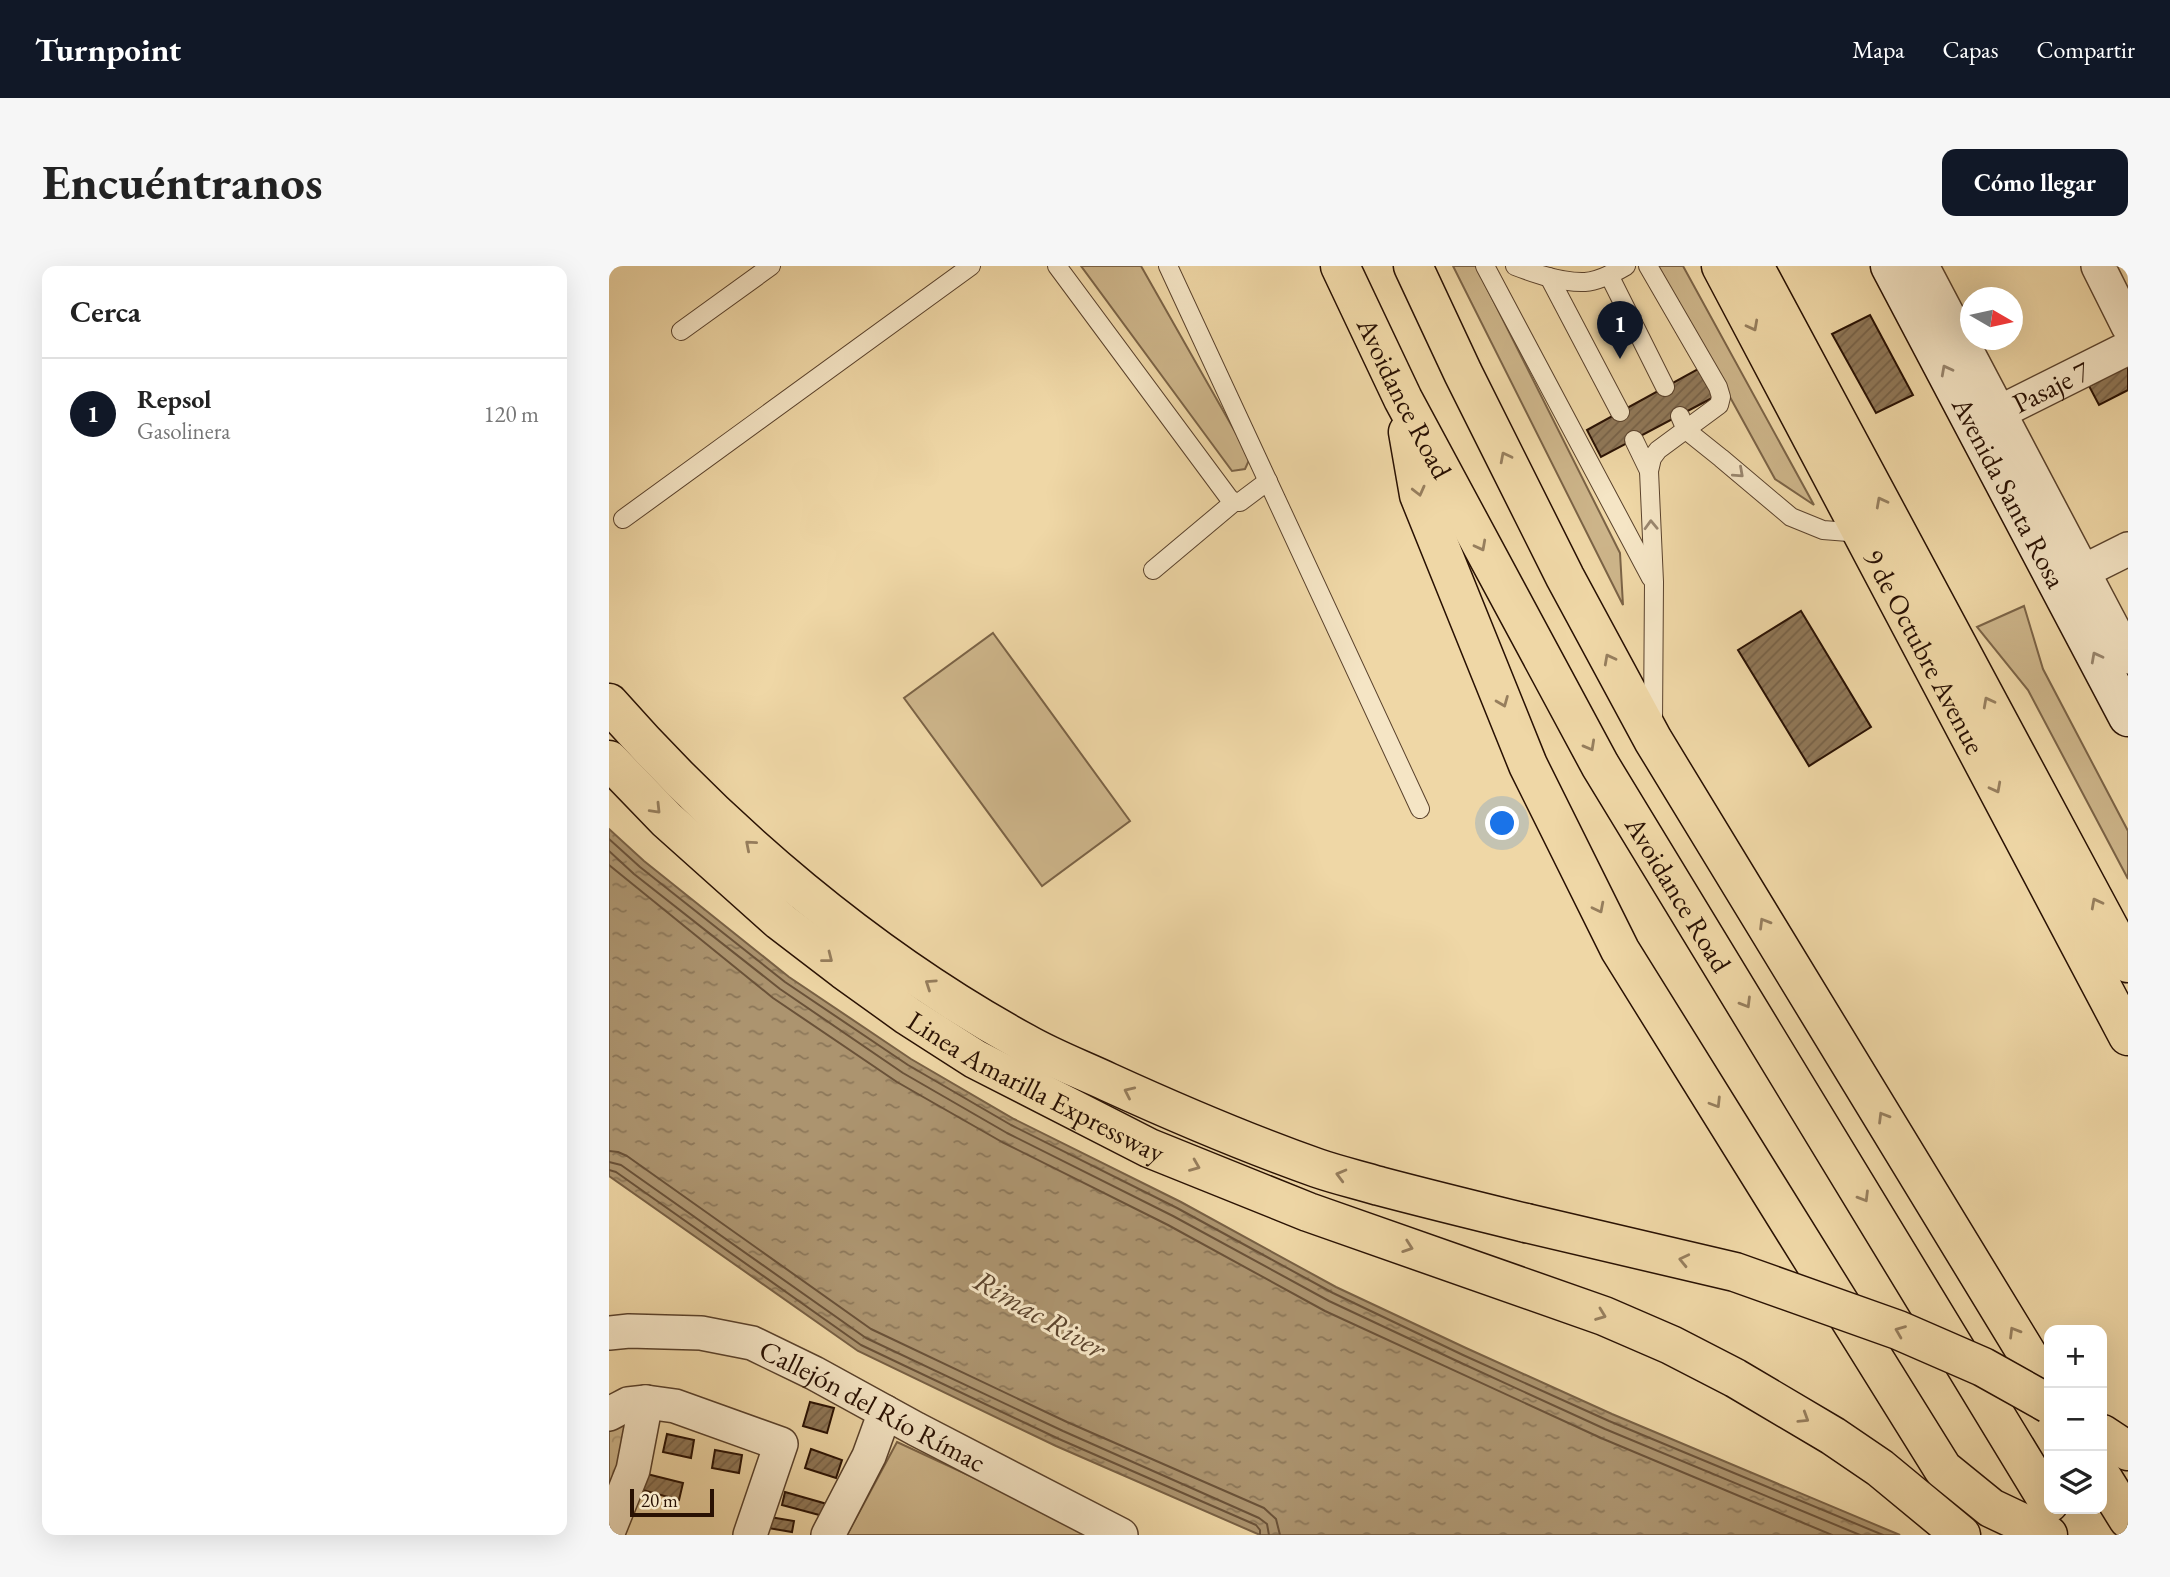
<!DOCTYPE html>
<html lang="es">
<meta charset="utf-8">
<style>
body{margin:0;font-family:"EB Garamond",serif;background:#f6f6f6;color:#222}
.controls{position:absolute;right:21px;bottom:21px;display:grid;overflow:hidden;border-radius:14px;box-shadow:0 7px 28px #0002}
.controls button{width:63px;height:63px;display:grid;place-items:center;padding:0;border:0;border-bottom:2px solid #e0e0e0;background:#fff;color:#222;font:35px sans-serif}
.compass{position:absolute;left:1351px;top:21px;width:63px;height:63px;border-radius:50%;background:#fff;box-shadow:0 7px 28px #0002;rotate:99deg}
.scale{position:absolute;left:21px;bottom:18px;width:84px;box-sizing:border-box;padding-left:7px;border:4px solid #291103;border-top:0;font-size:19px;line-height:24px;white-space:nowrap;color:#291103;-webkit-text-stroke:5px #f5e5c5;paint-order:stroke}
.you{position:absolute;left:894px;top:558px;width:24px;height:24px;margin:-18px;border:5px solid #fff;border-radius:50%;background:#1a73e8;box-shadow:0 0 0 10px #1a73e833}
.badge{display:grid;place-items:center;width:46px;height:46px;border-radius:50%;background:#111827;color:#fff;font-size:23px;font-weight:700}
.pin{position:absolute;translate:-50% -58px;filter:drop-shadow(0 2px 4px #0008)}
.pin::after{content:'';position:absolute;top:37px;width:24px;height:21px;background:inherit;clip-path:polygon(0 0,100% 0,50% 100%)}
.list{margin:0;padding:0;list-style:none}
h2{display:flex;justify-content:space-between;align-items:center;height:91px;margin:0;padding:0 28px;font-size:30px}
h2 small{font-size:23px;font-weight:400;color:#767676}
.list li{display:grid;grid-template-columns:46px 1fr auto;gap:21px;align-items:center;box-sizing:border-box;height:112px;padding:0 28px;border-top:2px solid #e0e0e0}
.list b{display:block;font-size:26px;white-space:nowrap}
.list p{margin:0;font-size:23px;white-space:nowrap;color:#767676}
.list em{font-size:23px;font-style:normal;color:#767676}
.icon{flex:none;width:38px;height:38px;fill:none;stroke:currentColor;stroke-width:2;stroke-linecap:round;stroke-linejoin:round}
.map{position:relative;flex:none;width:1519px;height:1269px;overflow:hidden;border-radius:14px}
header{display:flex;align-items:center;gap:42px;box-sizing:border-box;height:98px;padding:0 35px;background:#111827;color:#fff}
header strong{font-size:33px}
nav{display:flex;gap:38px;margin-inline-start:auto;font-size:24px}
.intro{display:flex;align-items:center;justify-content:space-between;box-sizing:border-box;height:168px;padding:0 42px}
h1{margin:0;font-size:49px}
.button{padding:18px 32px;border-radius:14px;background:#111827;color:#fff;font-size:24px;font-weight:700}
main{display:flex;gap:42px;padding:0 42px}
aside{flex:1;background:#fff;border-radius:14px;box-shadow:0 7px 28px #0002}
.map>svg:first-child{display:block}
.green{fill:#cdb58a;stroke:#7b6346;stroke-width:2}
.forest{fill:url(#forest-crowns);stroke:#7b6346;stroke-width:2}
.water{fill:url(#water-ripples);stroke:#786044;stroke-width:2}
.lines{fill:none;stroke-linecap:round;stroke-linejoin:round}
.shore{stroke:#6a5239;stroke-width:2}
.building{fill:url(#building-hatch);stroke:#291103;stroke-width:2}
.lane-casing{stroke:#5a422c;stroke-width:20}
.street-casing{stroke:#5a422c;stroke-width:36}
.secondary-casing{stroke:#291103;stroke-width:41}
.primary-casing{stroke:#291103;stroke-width:41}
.highway-casing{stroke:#291103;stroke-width:41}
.lane{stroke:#f5e5c5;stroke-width:18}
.street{stroke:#f5e5c5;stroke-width:33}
.secondary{stroke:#f5e5c5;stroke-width:38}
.primary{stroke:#efd7a6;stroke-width:38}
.highway{stroke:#efd7a6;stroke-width:38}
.highway-bridge-casing{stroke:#291103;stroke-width:41;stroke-linecap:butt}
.highway-bridge{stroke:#efd7a6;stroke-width:38}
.oneway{stroke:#967e5d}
.oneway2{stroke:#99866e}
.labels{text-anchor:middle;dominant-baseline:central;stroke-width:6;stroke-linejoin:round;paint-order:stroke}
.street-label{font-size:28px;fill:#291103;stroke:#f5e5c5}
.water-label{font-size:30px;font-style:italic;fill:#5d452e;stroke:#f5e5c5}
</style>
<header>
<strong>Turnpoint</strong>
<nav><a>Mapa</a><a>Capas</a><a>Compartir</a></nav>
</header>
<div class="intro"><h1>Encuéntranos</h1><a class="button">Cómo llegar</a></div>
<main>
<aside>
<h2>Cerca<small></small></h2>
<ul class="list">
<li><span class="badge">1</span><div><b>Repsol</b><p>Gasolinera</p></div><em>120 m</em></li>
</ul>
</aside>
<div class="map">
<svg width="1519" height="1269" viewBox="0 0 1519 1269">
<defs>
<pattern id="forest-crowns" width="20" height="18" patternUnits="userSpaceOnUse" patternTransform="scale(1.75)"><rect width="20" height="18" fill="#cdb58a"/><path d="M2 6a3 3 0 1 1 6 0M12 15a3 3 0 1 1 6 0" fill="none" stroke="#b09b75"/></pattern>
<pattern id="water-ripples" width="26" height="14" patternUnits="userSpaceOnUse" patternTransform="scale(1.75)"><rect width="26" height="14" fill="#ac946f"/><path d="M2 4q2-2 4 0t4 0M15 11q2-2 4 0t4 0" fill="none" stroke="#8c7759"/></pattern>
<pattern id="building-hatch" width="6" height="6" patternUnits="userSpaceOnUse" patternTransform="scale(1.75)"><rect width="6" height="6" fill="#907858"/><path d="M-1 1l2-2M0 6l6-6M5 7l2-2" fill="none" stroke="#766147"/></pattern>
</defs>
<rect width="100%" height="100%" fill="#efd7a6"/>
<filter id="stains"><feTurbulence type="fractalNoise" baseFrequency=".00286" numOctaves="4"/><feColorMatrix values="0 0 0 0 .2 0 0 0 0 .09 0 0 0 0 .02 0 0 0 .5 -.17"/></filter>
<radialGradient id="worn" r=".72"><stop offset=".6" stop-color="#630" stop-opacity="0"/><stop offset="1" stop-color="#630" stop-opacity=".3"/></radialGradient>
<g class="green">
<polygon points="472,0 532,0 641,192 636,203 623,205"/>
<polygon points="844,0 867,0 1011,287 1014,339"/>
<polygon points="1049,0 1074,0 1205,239 1166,213"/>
<polygon points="1415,340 1434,403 1519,565 1519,613 1419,424 1368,361"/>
<polygon points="384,367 521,555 433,620 295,432"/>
<polygon points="288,1176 488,1269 238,1269"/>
</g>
<polygon class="forest" points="19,1138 0,1264 0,1148"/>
<polygon class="water" points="0,563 35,595 180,711 302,793 405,853 572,936 727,1021 857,1082 1003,1148 1291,1269 651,1269 447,1180 249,1085 0,910"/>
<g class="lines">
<g class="shore">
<polyline points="0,573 31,601 176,716 299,799 402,859 568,942 724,1027 854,1089 1000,1155 1274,1269"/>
<polyline points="0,585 25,608 171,723 294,807 398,867 564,950 720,1035 850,1096 996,1163 1251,1269"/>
<polyline points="0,599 164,732 288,816 393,876 559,959 716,1045 992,1172 1223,1269"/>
<polyline points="0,885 9,886 18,890 262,1063 458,1156 655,1242 667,1253 671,1269"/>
<polyline points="0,896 12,899 257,1072 454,1165 650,1252 658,1258 660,1269"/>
<polyline points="0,904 7,906 252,1079 450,1173 647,1259 651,1264 651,1269"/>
</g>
</g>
<g class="building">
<polygon points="1261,49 1304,129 1267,147 1223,68"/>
<polygon points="1519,99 1519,124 1490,139 1480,120"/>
<polygon points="1089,103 1105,131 992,191 978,164"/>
<polygon points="1192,345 1262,461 1200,500 1129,384"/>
<polygon points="201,1136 225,1142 218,1167 194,1160"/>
<polygon points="58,1168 85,1174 82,1192 54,1186"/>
<polygon points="202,1183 233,1194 227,1212 196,1202"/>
<polygon points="106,1184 133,1189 130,1207 103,1202"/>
<polygon points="34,1207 74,1217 70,1234 30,1223"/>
<polygon points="176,1226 218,1238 214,1250 173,1239"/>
<polygon points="161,1251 185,1255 183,1266 159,1262"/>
</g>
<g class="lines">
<g class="lane-casing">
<g id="lane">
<polyline points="448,0 620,232 625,236 631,236 659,215"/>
<polyline points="559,0 811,543"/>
<polyline points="876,0 1042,312"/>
<path d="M906 0C927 8 953 17 976 16 990 15 1005 7 1017 0"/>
<polyline points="1039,0 1109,121 1112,131 1110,139 1049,184 1043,192 1040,205 1045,316 1044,457"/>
<polyline points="1000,9 1056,121"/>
<polyline points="940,11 1011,146"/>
<polyline points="72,65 162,0"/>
<polyline points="1071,150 1077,164 1112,192 1182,251 1214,264 1252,267"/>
<polyline points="1025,174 1040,205"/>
<polyline points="14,253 362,0"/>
<polyline points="544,304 625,236"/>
</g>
</g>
<g class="street-casing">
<g id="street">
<polyline points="1313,0 1519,391"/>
<polyline points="1489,0 1519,60"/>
<path id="s1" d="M1371 156 1519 82"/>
<polyline points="1473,306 1519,283"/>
<path id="s2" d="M0 1067 20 1065 92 1067 143 1077 205 1107 307 1163 512 1269"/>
<polyline points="0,1148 19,1138 37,1136 66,1140 172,1178 141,1269"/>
<polyline points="0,1264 24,1204 37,1136"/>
<polyline points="219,1269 260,1190 276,1146"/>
</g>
</g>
<g class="secondary-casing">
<g id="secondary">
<path id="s3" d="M1281 0 1519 451"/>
</g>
</g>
<g class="primary-casing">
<g id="primary">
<path id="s4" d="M1112 0 1519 770"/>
<polyline points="1145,0 1519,697"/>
</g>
</g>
<g class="highway-casing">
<g id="highway">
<path id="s5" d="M731 0 794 133 991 499 1440 1237"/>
<polyline points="804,0 854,107 956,311 1044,474 1440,1124"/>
<polyline points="799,166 810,229 919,499 1011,684 1334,1203 1382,1242 1439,1269"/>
<path d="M0 437C116 569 261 692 416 777 442 792 471 803 499 816 567 847 637 877 708 902 728 909 750 914 770 920 819 933 868 945 917 957"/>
<path id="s6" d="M0 494 58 554 171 655 235 704 299 750 366 793 540 882 699 946 995 1050 1062 1079 1126 1112 1224 1170 1271 1202 1352 1269"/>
<polyline points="1493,1168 1519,1185"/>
<polyline points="1493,1211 1519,1253"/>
</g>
</g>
<use href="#lane" class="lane"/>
<use href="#street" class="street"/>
<use href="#secondary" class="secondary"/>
<use href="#primary" class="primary"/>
<use href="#highway" class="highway"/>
<g class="highway-bridge-casing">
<polyline id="highway-bridge" points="917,957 1126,1006 1289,1064 1374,1101 1440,1138"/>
</g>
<use href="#highway-bridge" class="highway-bridge"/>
</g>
<defs><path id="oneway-chevron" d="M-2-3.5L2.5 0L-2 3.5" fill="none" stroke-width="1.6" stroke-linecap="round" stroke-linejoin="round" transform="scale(1.75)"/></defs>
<g class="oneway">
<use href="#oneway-chevron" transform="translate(1144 60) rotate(62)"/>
<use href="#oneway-chevron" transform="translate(896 191) rotate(-117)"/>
<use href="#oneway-chevron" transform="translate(810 225) rotate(76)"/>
<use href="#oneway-chevron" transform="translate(1272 236) rotate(-118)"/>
<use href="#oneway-chevron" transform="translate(872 280) rotate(62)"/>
<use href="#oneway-chevron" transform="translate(1000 393) rotate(-118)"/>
<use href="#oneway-chevron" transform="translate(894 436) rotate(68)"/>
<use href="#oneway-chevron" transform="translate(1379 436) rotate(-118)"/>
<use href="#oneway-chevron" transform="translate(981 480) rotate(61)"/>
<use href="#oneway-chevron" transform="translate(1387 522) rotate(62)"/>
<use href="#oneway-chevron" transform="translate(47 543) rotate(46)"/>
<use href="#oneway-chevron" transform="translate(141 579) rotate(-139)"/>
<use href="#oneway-chevron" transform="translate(1487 637) rotate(-118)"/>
<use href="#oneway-chevron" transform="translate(990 642) rotate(63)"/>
<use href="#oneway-chevron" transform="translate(1155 657) rotate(-121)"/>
<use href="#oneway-chevron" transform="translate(219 692) rotate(38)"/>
<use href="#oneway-chevron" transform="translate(321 718) rotate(-146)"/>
<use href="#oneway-chevron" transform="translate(1137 737) rotate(59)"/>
<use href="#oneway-chevron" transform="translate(520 826) rotate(-155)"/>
<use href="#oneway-chevron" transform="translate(1107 837) rotate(58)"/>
<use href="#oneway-chevron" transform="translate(1274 851) rotate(-121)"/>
<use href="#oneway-chevron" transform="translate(586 900) rotate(22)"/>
<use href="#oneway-chevron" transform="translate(732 909) rotate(-165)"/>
<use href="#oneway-chevron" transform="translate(1255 931) rotate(59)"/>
<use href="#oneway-chevron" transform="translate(799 981) rotate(19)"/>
<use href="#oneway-chevron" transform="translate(1075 994) rotate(-167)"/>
<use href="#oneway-chevron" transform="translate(992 1049) rotate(21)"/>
<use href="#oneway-chevron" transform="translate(1291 1065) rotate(-158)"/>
<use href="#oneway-chevron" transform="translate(1405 1066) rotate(-121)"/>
<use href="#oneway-chevron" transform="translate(1195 1152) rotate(32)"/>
</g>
<g class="oneway2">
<use href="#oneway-chevron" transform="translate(1337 104) rotate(-118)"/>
<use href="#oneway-chevron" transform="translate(1130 207) rotate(42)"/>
<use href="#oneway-chevron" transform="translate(1042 259) rotate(-92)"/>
<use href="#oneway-chevron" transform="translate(1487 391) rotate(-118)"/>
</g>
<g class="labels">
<g class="street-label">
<text stroke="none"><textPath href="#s1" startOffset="79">Pasaje 7</textPath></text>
<text stroke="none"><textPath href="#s5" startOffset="147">Avoidance Road</textPath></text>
<text stroke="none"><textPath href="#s3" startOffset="256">Avenida Santa Rosa</textPath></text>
<text stroke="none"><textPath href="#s4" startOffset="436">9 de Octubre Avenue</textPath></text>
<text stroke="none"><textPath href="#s5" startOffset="714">Avoidance Road</textPath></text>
<text stroke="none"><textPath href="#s6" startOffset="541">Linea Amarilla Expressway</textPath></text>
<text stroke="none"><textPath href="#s2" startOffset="280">Callejón del Río Rímac</textPath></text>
</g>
<g class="water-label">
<text transform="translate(431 1048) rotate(30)">Rimac River</text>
</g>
</g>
<rect width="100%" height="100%" filter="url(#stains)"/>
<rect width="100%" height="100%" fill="url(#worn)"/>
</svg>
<div class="controls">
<button>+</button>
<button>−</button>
<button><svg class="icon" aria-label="layers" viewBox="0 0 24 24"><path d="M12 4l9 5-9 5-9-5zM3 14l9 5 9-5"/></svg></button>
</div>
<svg class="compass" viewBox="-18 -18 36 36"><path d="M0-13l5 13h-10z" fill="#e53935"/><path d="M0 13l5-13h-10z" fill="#767676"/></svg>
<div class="scale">20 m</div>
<div class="you"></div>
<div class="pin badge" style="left:1011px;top:93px">1</div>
</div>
</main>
